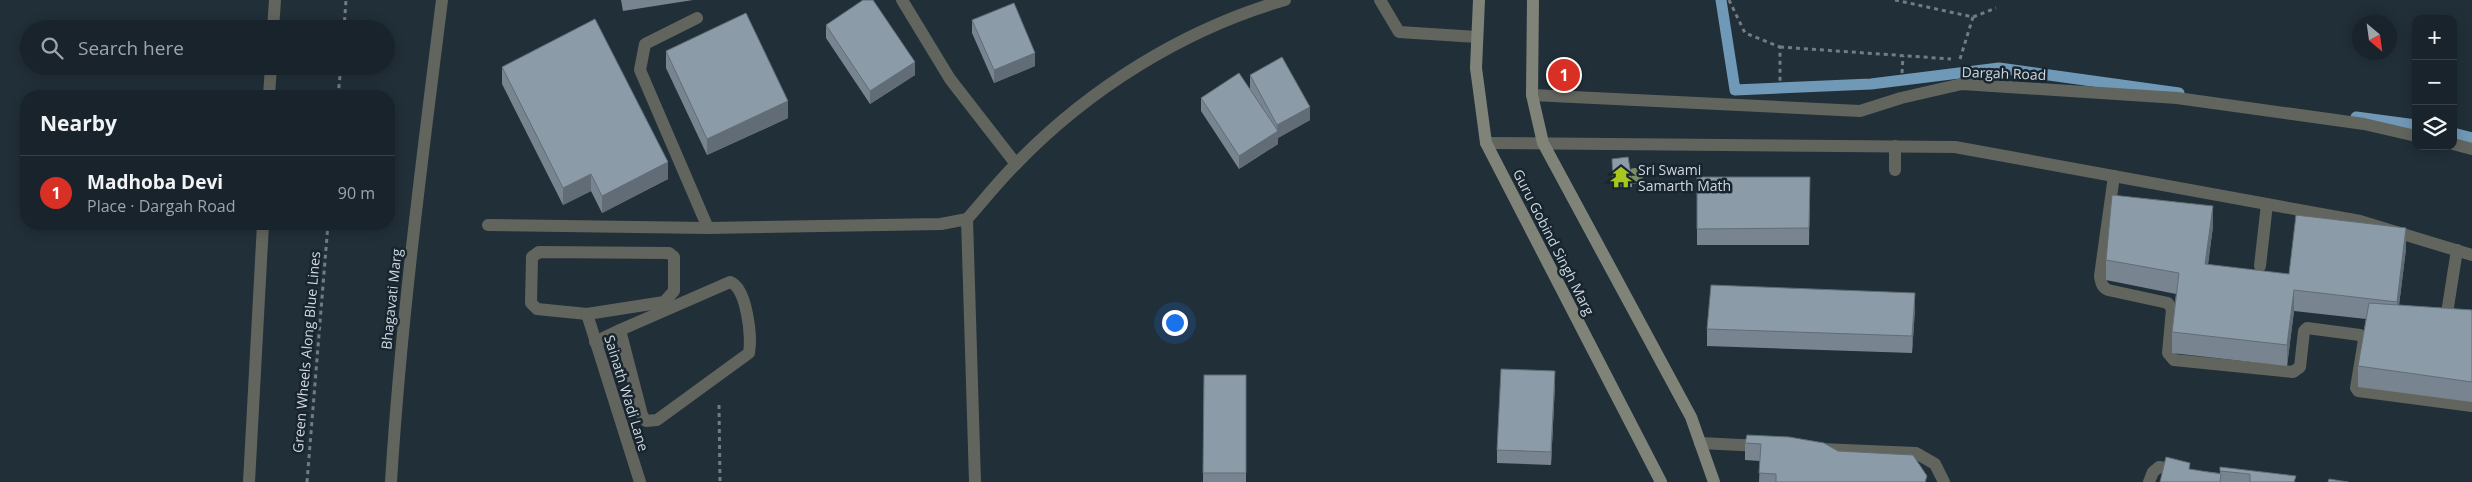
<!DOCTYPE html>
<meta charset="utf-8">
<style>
body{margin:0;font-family:"Open Sans",sans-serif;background:#262f37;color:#f1f3f6}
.controls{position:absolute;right:15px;top:15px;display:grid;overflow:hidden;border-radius:10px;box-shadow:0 2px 12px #0003}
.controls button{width:45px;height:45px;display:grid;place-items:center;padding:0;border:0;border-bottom:1px solid #374047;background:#19232b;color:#f1f3f6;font:25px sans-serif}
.compass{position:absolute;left:2352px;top:15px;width:45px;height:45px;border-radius:50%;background:#19232b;box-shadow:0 2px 12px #0003;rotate:151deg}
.you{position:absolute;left:1174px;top:322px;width:18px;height:18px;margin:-12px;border:4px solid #fff;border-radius:50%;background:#1a73e8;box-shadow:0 0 0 8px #1a73e833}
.badge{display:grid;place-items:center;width:32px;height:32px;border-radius:50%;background:#d93025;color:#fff;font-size:16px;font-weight:700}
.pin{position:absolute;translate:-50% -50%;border:2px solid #fff;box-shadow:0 1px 5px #0006}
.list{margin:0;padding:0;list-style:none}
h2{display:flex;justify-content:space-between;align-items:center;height:65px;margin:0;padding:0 20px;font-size:21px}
h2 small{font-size:16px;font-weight:400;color:#9fa4a9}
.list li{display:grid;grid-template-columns:32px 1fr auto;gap:15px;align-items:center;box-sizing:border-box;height:75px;padding:0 20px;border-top:1px solid #374047}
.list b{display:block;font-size:19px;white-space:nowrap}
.list p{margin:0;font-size:16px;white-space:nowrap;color:#9fa4a9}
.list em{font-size:16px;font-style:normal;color:#9fa4a9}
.icon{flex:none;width:28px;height:28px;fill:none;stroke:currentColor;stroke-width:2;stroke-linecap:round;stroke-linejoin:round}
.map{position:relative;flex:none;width:2472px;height:482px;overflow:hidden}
.search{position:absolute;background:#19232b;box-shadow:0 2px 12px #0003;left:20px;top:20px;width:375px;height:55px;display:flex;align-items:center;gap:12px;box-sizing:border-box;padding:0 18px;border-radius:28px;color:#9fa4a9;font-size:19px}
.panel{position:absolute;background:#19232b;box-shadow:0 2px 12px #0003;left:20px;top:90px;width:375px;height:140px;border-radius:20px}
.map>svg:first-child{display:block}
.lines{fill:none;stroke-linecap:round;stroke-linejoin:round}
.stream{stroke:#7099b7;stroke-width:11}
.path{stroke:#717c85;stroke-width:3;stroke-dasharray:4 4;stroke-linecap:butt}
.lane{stroke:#62655d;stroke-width:12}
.street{stroke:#62655d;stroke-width:12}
.secondary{stroke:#808478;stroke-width:12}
.tree{fill:#7c8f64}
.wall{fill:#788590}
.shaded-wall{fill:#616c76}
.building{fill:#8b9ba8;stroke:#616c76}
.labels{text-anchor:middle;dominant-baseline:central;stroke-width:5;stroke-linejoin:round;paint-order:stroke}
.street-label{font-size:14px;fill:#cfd8df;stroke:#18252f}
.poi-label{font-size:14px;fill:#cfd8df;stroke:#18252f;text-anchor:start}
</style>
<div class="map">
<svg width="2472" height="482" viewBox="0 0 2472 482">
<rect width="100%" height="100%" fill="#212f39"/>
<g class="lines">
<g class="stream">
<polyline points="1721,0 1735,90 1871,84 1999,68 2179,93"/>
<polyline points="2356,117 2416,125"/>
<polyline points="2453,133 2472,138"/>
</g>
<g class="path">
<polyline points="1729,0 1745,33 1780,47 1780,82"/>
<polyline points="1895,0 1973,17 1996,8"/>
<polyline points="344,29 346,0"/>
<polyline points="1780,47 1951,59"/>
<polyline points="1960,59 1973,17"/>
<polyline points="1902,73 1903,56"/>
<polyline points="338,96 341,66"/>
<polyline points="719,405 720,482"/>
<polyline points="307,482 328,224"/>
</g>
<g class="lane">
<polyline points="902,0 950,79 1016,164"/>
<polyline points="697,18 645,44 640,70 708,228"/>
<polyline points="488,225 708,228 941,224 967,219"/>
</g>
<g class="street">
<polyline points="1380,0 1399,32 1477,37"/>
<polyline points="273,29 275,0"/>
<polyline points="1532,95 1860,111 1901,98 1962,84 2177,98 2364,124 2416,136"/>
<polyline points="269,96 271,66"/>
<polyline points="1486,143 1955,147 2360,221 2472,255"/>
<polyline points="2453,144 2472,149"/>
<polyline points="1895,170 1895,146"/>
<path d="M2114 176 2100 276C2101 283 2102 287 2108 290L2168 303 2172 309 2168 353 2174 360 2293 372 2300 367 2304 331 2307 328 2360 335 2364 340 2356 388 2358 391 2472 406"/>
<polygon points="539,252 669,253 674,257 674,291 664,302 587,314 537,309 531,303 532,257"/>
<polyline points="2260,266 2267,204"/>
<polyline points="2447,313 2457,250"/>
<polyline points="587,314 640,482"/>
<path d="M595 342 620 330 730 282C747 288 752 337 749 353L657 420 646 421 642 415 620 330"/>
<polyline points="1700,443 1761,446"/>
<polyline points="1821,449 1916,453 1935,464 1944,482"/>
<polyline points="249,482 263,224"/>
<path d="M391 482C401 320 422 160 442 0"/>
<path d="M975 482 967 219C983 201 998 182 1015 165 1088 89 1184 29 1285 0"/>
<polyline points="2149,482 2153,472 2159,467 2180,470"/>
</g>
<g class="secondary">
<polyline points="1479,0 1476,68 1486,143 1661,482"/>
<polyline points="1533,0 1532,95 1543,143 1691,417 1714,482"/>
</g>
</g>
<circle class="tree" cx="1635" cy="176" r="8"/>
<g class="wall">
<polygon points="621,0 693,0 623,11"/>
<polygon points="972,20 1035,66 994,83 972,33"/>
<polygon points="826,25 915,75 870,104 826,38"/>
<polygon points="666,51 788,118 707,155 666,68"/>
<polygon points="502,67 668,179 602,213 591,191 563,205 502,84"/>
<polygon points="1250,75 1310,120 1278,138 1278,144 1239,169 1201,111 1201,98 1250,88"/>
<polygon points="1612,159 1632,180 1632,187 1613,187"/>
<polygon points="1697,177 1810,177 1809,245 1697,245"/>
<polygon points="2213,226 2208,265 2289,274 2406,249 2399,305 2472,310 2472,402 2358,387 2358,366 2366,319 2294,311 2287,366 2172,353 2172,332 2176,294 2106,280 2106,260"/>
<polygon points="1915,309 1912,353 1707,346 1707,329"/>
<polygon points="1204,375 1246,375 1246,482 1203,482"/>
<polygon points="1555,384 1551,465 1497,463 1497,450"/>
<polygon points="1745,443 1838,451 1927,482 1759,482 1760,461 1745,460"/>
<polygon points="2220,467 2296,482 2160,482 2190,470 2220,473"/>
</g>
<g class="shaded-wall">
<polygon points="1035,53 1035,66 994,83 994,70"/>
<polygon points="915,62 915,75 870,104 870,91"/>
<polygon points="788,101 788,118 707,155 707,139"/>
<polygon points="1310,107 1310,120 1278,138 1278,144 1239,169 1239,156 1277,131 1277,125"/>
<polygon points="668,162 668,179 602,213 602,196"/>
<polygon points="591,174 591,191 563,205 563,188"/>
<polygon points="2213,206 2213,226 2205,285 2205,264"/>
<polygon points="2406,228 2406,249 2397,322 2397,302"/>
<polygon points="2294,290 2294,311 2287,366 2287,345"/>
<polygon points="1915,293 1915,309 1912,353 1912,336"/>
<polygon points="1555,371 1555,384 1551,465 1551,452"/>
</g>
<g class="building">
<polygon points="863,0 873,0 915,62 870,91 826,25"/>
<polygon points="1014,3 1035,53 994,70 972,20"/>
<polygon points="746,13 788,101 707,139 666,51"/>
<polygon points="595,19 668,162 602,196 591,174 563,188 502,67"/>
<polygon points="1282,57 1310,107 1277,125 1250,75"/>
<polygon points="1239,73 1278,131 1239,156 1201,98"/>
<polygon points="1628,157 1632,180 1613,180 1612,159"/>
<polygon points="1697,177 1810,177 1809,228 1697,229"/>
<polygon points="2112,195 2213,206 2205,264 2289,274 2296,215 2406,228 2397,302 2294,290 2287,345 2172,332 2179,273 2106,260"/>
<polygon points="1711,285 1915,293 1912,336 1707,329"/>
<polygon points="2369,303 2472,310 2472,382 2358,366"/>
<polygon points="1501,369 1555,371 1551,452 1497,450"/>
<polygon points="1204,375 1246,375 1246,473 1203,473"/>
<polygon points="1747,435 1789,437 1824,443 1838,451 1913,455 1927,476 1925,482 1776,482 1776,474 1759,473 1761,444 1745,443"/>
<polygon points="2166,457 2190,463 2189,469 2221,474 2220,482 2160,482"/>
<polygon points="2220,467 2296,476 2294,482 2250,482 2250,474 2220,471"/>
<polygon points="2329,479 2348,482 2328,482"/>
</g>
<defs>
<g id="temple-bare" transform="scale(1.725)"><path d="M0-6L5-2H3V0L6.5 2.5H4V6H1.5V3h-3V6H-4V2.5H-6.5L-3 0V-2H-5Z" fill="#a7c71e" stroke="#18252f" stroke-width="2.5" paint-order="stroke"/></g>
</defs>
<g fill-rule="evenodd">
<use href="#temple-bare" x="1621" y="177"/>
</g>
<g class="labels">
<g class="street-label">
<text transform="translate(2004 73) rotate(2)">Dargah Road</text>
<text transform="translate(1554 242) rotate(63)">Guru Gobind Singh Marg</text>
<text transform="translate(391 299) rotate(-84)">Bhagavati Marg</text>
<text transform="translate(306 352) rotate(-85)">Green Wheels Along Blue Lines</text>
<text transform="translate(627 393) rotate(73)">Sainath Wadi Lane</text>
</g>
<g class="poi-label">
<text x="1638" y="169">Sri Swami<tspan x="1638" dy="16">Samarth Math</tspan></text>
</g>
</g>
</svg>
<div class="controls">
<button>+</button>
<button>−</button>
<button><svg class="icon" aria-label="layers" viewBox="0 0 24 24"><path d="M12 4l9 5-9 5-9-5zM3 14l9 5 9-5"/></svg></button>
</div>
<svg class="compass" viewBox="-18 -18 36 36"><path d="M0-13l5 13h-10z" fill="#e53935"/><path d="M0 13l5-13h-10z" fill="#9fa4a9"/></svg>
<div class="you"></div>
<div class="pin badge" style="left:1564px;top:75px">1</div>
<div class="search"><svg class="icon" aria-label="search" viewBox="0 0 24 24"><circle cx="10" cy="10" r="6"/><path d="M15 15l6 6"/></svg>Search here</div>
<section class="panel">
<h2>Nearby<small></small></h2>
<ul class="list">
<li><span class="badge">1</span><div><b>Madhoba Devi</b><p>Place · Dargah Road</p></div><em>90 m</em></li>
</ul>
</section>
</div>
